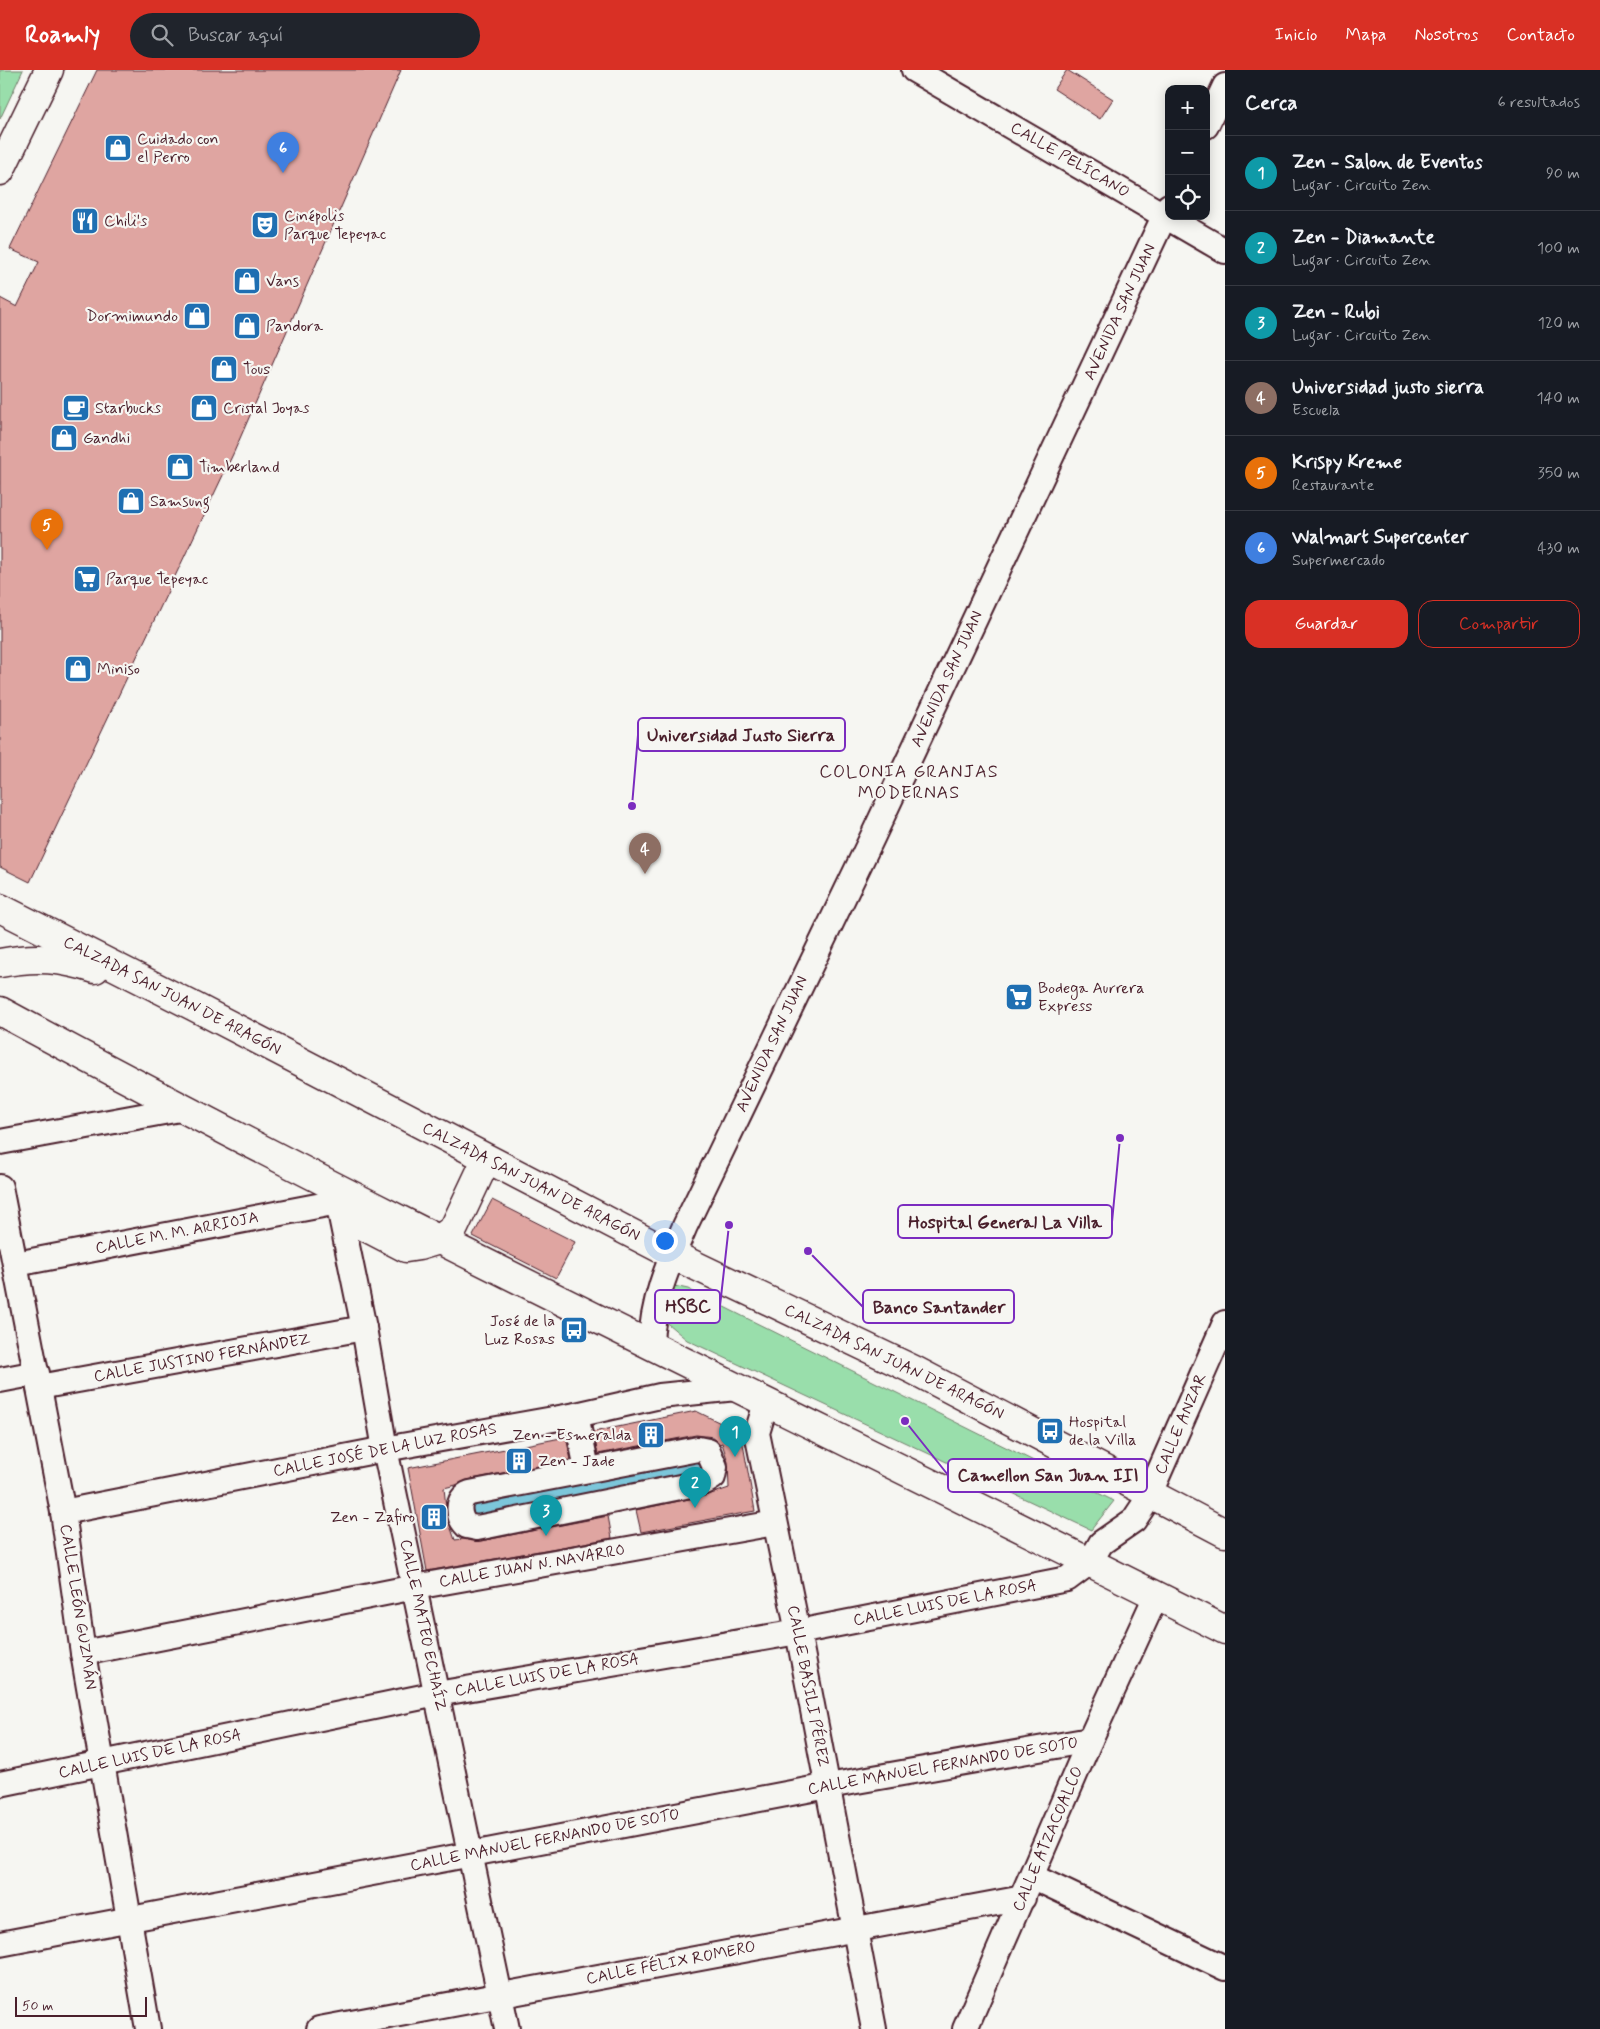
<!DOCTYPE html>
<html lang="es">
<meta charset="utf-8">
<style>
body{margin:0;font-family:Mynerve,sans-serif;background:#20242c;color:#f1f3f6}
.controls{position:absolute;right:15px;top:15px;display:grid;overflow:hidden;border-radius:10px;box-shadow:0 2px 12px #0003}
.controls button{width:45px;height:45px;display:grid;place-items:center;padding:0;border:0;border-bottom:1px solid #363941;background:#171b24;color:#f1f3f6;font:25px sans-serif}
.scale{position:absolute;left:15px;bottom:12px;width:132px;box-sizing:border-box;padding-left:5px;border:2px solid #4a1f2b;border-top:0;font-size:14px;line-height:18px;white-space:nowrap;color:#4a1f2b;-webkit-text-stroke:4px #f6f6f2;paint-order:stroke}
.you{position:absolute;left:664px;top:1170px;width:18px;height:18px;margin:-12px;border:4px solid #fff;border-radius:50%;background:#1a73e8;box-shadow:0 0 0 8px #1a73e833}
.badge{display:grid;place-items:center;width:32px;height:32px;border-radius:50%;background:#d93025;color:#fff;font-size:16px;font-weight:700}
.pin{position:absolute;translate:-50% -41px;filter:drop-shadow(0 1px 2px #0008)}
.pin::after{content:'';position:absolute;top:26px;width:18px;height:15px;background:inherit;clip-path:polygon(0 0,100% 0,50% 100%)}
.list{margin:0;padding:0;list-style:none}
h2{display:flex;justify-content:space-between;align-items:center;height:65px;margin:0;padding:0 20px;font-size:21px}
h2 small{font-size:16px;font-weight:400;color:#9ea1a6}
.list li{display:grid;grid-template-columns:32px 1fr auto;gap:15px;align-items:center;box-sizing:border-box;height:75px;padding:0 20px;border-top:1px solid #363941}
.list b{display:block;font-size:19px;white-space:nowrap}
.list p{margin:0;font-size:16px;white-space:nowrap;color:#9ea1a6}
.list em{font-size:16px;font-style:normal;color:#9ea1a6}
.actions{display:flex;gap:10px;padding:15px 20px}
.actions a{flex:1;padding:11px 0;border:1px solid #d93025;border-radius:15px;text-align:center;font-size:18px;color:#d93025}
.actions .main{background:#d93025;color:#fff}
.icon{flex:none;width:28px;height:28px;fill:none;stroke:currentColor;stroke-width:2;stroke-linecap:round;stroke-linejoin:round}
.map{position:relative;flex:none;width:1225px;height:1959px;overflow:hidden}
header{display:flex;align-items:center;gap:30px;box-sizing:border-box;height:70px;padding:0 25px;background:#d93025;color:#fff}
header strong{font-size:24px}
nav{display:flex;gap:28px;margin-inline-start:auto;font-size:18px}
.search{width:350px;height:45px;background:#20242c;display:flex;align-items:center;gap:12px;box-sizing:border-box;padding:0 18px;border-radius:28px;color:#9ea1a6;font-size:19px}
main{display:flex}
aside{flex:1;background:#171b24}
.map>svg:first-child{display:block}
.green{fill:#99deab;stroke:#727e6b}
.water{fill:#7bc6da;stroke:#678394}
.building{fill:#dfa5a1;stroke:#4a1f2b}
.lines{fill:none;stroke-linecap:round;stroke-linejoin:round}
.minor-casing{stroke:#4a1f2b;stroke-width:28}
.major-casing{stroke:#4a1f2b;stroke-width:31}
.minor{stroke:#f6f6f2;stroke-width:24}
.major{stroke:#f6f6f2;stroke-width:28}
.labels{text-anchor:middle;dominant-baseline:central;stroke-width:4.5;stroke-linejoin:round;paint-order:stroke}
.poi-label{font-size:16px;fill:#4a1f2b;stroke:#f6f6f2;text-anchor:start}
.street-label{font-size:16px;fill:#4a1f2b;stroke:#f6f6f2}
.neighbourhood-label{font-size:18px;letter-spacing:1px;fill:#4a1f2b;stroke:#f6f6f2}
.leader{fill:none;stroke:#7b2cbf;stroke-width:2}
.callout-dot{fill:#7b2cbf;stroke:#f6f6f2;stroke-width:2}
.callout{fill:#f6f6f2;stroke:#7b2cbf;stroke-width:2}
.callout-label{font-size:18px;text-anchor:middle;font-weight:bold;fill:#4a1f2b}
</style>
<header>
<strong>Roamly</strong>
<div class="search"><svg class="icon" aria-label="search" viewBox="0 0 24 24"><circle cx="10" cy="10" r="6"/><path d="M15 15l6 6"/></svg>Buscar aquí</div>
<nav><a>Inicio</a><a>Mapa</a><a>Nosotros</a><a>Contacto</a></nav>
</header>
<main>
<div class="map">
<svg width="1225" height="1959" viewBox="0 0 1225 1959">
<rect width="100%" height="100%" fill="#f6f6f2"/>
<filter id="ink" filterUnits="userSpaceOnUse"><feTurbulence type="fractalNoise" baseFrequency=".02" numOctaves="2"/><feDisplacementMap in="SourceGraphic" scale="10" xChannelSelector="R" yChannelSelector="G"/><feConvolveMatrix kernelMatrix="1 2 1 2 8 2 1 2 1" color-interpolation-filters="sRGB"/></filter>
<g filter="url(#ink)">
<g class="green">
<polygon points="0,0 23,0 0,49"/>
<polygon points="665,1214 688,1219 1114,1431 1091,1460 687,1270 662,1249"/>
</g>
<polygon class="water" points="703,1383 708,1404 472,1451 468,1431"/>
<g class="building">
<polygon points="97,0 401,0 234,382 30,812 0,797 0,228 17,237 39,192 10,179"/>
<polygon points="1067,0 1113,29 1100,49 1054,19"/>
<polygon points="492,1130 575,1172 556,1208 473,1166"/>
<polygon points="696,1341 741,1363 755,1441 641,1462 636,1440 708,1425 729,1418 728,1392 722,1373 719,1374 714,1367 696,1365 598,1384 593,1362"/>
<polygon points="566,1367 571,1390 467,1410 456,1415 444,1418 447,1447 455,1470 463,1469 480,1471 608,1446 612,1468 427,1501 408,1398"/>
</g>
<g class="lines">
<g class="minor-casing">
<g id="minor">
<polyline points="914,0 1225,181"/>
<polyline points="1206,56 1225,16"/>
<polyline points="0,1072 180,1039"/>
<polyline points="0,1117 63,1442 83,1583 148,1959"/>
<polyline points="338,1132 364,1258 385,1379 507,1959"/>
<polyline points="16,1194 338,1132"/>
<path d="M651 1275C652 1231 668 1195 685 1156L872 768 1169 136"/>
<polyline points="0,1310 37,1303"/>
<polyline points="39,1317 364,1258"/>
<polyline points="766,1333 757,1363 798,1562 874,1959"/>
<polyline points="576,1345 587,1399"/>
<path d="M698 1379 708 1381 715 1397 713 1407 705 1412 477 1458 467 1456C457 1447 456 1428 470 1423Z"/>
<polyline points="63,1442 385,1379 576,1345 660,1326 736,1318"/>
<polyline points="83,1583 415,1517 775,1453"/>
<polyline points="0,1714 437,1624 798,1562 1067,1509 1090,1492 1101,1473 1134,1450 1146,1432 1225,1253"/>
<polyline points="1033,1807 1225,1898"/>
<polyline points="0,1874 828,1716 1090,1670"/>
<polyline points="319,1959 1023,1828"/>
<polyline points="965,1959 1090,1670 1156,1526"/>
</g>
</g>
<g class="major-casing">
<g id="major">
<polyline points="0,101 49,0"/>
<polyline points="0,838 195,937 673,1185 914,1300 1225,1463"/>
<path d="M0 893C35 886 62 888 95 899"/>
<path d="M0 941C402 1159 816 1354 1225 1560"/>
<polyline points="346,1123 346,1138 352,1150 406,1178 419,1176 439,1170 454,1158 486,1090"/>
</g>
</g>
<use href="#minor" class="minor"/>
<use href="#major" class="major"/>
</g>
</g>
<defs>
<g id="shop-square" transform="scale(1.4375)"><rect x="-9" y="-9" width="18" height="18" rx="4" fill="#1f6fb2" stroke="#f6f6f2"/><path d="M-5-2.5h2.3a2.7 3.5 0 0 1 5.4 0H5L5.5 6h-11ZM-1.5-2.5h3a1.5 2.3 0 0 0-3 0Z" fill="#fff"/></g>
<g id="restaurant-square" transform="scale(1.4375)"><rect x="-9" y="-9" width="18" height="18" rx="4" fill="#1f6fb2" stroke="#f6f6f2"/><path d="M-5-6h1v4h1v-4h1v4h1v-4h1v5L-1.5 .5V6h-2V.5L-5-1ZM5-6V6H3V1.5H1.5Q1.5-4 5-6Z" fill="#fff"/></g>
<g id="theatre-square" transform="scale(1.4375)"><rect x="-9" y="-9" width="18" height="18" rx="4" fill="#1f6fb2" stroke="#f6f6f2"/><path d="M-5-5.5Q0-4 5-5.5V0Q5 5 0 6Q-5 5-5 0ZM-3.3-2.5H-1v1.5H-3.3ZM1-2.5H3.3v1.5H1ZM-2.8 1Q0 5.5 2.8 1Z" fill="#fff"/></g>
<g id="cafe-square" transform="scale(1.4375)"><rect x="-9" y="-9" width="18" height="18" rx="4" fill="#1f6fb2" stroke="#f6f6f2"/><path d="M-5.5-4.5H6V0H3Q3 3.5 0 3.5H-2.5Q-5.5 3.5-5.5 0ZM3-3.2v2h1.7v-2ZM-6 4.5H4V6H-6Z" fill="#fff"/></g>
<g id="supermarket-square" transform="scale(1.4375)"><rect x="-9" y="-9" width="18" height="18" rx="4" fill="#1f6fb2" stroke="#f6f6f2"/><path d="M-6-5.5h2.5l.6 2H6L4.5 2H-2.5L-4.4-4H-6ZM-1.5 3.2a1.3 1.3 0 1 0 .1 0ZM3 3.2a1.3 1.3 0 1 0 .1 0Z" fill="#fff"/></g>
<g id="bus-square" transform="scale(1.4375)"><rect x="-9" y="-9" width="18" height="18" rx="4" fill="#1f6fb2" stroke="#f6f6f2"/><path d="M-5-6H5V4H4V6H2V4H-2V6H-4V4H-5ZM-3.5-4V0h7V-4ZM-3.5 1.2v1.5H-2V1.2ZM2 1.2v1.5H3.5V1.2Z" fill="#fff"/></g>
<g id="building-square" transform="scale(1.4375)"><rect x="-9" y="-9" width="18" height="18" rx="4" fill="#1f6fb2" stroke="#f6f6f2"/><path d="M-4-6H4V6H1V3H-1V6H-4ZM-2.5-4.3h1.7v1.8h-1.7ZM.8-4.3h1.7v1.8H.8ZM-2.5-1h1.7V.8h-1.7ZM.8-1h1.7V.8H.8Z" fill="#fff"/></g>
</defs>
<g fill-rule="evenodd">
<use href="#shop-square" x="118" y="78"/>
<use href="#restaurant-square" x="85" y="151"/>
<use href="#theatre-square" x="265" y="155"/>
<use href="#shop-square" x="247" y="211"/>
<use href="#shop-square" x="197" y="246"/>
<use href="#shop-square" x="247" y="256"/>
<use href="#shop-square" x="224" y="299"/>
<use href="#cafe-square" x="76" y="338"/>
<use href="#shop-square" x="204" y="338"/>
<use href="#shop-square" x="64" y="368"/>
<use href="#shop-square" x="180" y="397"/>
<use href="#shop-square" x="131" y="431"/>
<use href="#supermarket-square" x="87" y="509"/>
<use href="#shop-square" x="78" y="599"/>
<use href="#supermarket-square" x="1019" y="927"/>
<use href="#bus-square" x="574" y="1260"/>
<use href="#bus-square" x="1050" y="1361"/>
<use href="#building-square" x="651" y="1365"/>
<use href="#building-square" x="519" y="1391"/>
<use href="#building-square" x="434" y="1447"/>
</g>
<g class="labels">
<g class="poi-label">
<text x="137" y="69">Cuidado con<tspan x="137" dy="18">el Perro</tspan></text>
<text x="284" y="146">Cinépolis<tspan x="284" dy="18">Parque Tepeyac</tspan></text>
<text x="104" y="151">Chili's</text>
<text x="266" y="211">Vans</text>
<text x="178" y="246" text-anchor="end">Dormimundo</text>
<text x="266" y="256">Pandora</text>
<text x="243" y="299">Tous</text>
<text x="95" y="338">Starbucks</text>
<text x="223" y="338">Cristal Joyas</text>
<text x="83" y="368">Gandhi</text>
<text x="199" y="397">Timberland</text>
<text x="150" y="431">Samsung</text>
<text x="106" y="509">Parque Tepeyac</text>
<text x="97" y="599">Miniso</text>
<text x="1038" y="918">Bodega Aurrera<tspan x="1038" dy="18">Express</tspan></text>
<text x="555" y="1251" text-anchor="end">José de la<tspan x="555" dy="18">Luz Rosas</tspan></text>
<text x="1069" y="1352">Hospital<tspan x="1069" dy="18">de la Villa</tspan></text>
<text x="632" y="1365" text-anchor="end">Zen - Esmeralda</text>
<text x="538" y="1391">Zen - Jade</text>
<text x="415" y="1447" text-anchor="end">Zen - Zafiro</text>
</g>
<g class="street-label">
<text transform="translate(1070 90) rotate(30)">CALLE PELÍCANO</text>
<text transform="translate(1120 242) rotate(-65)">AVENIDA SAN JUAN</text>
<text transform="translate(947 609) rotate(-65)">AVENIDA SAN JUAN</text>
<text transform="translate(172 926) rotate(27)">CALZADA SAN JUAN DE ARAGÓN</text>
<text transform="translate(772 974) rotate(-65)">AVENIDA SAN JUAN</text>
<text transform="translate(531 1112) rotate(27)">CALZADA SAN JUAN DE ARAGÓN</text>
<text transform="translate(177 1163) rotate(-11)">CALLE M. M. ARRIOJA</text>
<text transform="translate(202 1288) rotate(-10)">CALLE JUSTINO FERNÁNDEZ</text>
<text transform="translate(894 1292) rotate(26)">CALZADA SAN JUAN DE ARAGÓN</text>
<text transform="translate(1181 1354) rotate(-67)">CALLE ANZAR</text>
<text transform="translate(385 1380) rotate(-11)">CALLE JOSÉ DE LA LUZ ROSAS</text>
<text transform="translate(532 1496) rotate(-10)">CALLE JUAN N. NAVARRO</text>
<text transform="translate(945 1533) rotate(-11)">CALLE LUIS DE LA ROSA</text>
<text transform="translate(78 1537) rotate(81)">CALLE LEÓN GUZMÁN</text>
<text transform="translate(423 1555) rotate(78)">CALLE MATEO ECHAÍZ</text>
<text transform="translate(547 1605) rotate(-10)">CALLE LUIS DE LA ROSA</text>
<text transform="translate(808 1616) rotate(79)">CALLE BASILI PÉREZ</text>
<text transform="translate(150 1684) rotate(-12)">CALLE LUIS DE LA ROSA</text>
<text transform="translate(943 1696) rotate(-10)">CALLE MANUEL FERNANDO DE SOTO</text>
<text transform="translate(1048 1769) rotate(-67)">CALLE ATZACOALCO</text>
<text transform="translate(545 1770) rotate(-11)">CALLE MANUEL FERNANDO DE SOTO</text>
<text transform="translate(671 1893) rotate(-11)">CALLE FÉLIX ROMERO</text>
</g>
<g class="neighbourhood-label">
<text x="909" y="702">COLONIA GRANJAS<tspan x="909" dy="21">MODERNAS</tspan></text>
</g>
</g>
<path class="leader" d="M632 736L638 665M1120 1068L1112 1152M729 1155L720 1236M808 1181L863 1237M905 1351L948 1405"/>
<g class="callout-dot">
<circle cx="632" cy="736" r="5"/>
<circle cx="1120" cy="1068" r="5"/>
<circle cx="729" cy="1155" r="5"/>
<circle cx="808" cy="1181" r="5"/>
<circle cx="905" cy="1351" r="5"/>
</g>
<g class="callout">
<rect x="638" y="648" width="207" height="33" rx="5"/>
<rect x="898" y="1135" width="214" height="33" rx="5"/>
<rect x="655" y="1220" width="65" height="33" rx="5"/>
<rect x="863" y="1220" width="151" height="33" rx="5"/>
<rect x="948" y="1389" width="199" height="33" rx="5"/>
</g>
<g class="callout-label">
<text x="741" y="671">Universidad Justo Sierra</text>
<text x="1005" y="1158">Hospital General La Villa</text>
<text x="688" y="1242">HSBC</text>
<text x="939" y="1243">Banco Santander</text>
<text x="1048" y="1411">Camellon San Juan III</text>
</g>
</svg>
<div class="controls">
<button>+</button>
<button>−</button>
<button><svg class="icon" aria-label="locate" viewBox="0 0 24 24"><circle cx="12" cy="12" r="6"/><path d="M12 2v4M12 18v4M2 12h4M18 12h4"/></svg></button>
</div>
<div class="scale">50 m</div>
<div class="you"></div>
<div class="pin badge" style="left:735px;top:1387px;background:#0f9aa8">1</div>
<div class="pin badge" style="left:695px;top:1438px;background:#0f9aa8">2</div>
<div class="pin badge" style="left:546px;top:1466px;background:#0f9aa8">3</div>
<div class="pin badge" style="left:645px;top:804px;background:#8d6e63">4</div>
<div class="pin badge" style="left:47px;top:480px;background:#e8710a">5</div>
<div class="pin badge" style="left:283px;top:103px;background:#3f7fe0">6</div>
</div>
<aside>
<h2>Cerca<small>6 resultados</small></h2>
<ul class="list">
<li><span class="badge" style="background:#0f9aa8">1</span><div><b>Zen - Salon de Eventos</b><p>Lugar · Circuito Zen</p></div><em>90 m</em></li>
<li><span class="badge" style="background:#0f9aa8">2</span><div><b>Zen - Diamante</b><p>Lugar · Circuito Zen</p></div><em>100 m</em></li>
<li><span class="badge" style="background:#0f9aa8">3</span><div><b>Zen - Rubi</b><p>Lugar · Circuito Zen</p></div><em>120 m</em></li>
<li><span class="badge" style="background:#8d6e63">4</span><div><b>Universidad justo sierra</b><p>Escuela</p></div><em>140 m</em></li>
<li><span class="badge" style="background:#e8710a">5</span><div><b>Krispy Kreme</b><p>Restaurante</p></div><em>350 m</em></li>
<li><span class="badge" style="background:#3f7fe0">6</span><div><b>Walmart Supercenter</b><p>Supermercado</p></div><em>430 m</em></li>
</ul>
<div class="actions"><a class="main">Guardar</a><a>Compartir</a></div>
</aside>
</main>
